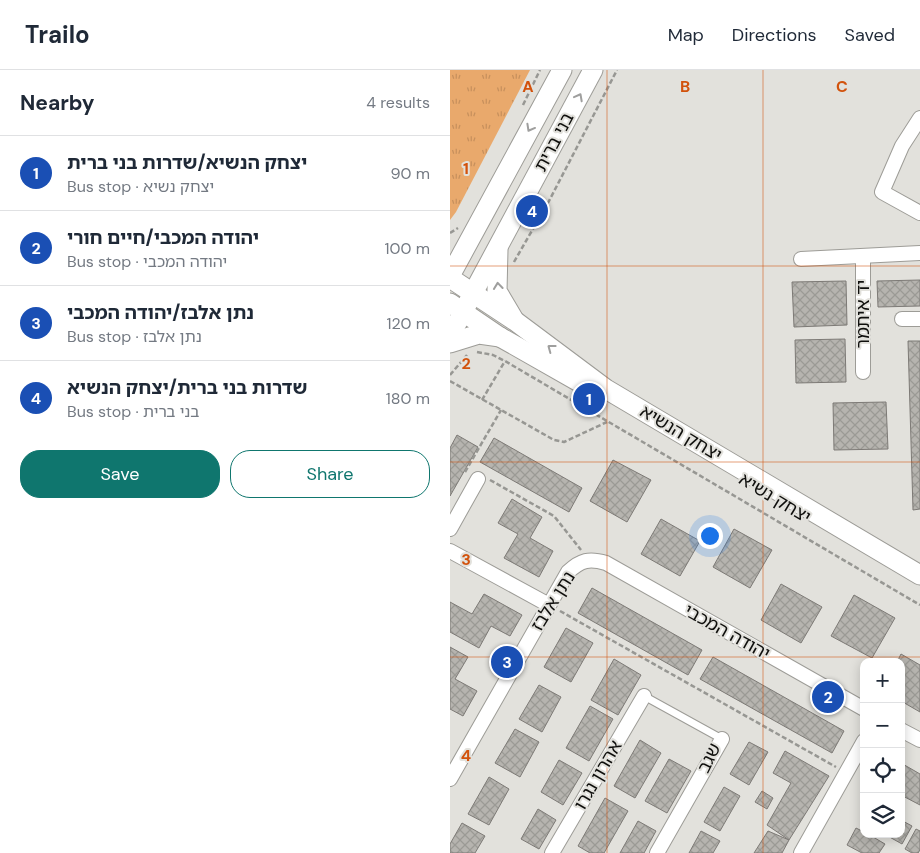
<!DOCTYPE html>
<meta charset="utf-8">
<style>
body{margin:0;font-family:"DM Sans","Noto Sans Hebrew",sans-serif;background:#f2f2f3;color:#1f2937}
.controls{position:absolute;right:15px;bottom:15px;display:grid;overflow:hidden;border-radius:10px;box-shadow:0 2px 12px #0003}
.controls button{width:45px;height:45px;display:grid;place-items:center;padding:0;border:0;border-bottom:1px solid #e0e1e3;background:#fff;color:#1f2937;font:25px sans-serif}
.you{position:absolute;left:259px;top:465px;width:18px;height:18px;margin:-12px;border:4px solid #fff;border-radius:50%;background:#1a73e8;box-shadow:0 0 0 8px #1a73e833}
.badge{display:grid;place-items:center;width:32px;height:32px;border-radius:50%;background:#0f766e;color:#fff;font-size:16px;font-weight:700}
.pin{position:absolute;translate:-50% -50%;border:2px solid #fff;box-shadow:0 1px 5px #0006}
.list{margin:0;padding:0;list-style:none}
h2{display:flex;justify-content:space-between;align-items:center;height:65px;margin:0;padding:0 20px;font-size:21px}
h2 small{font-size:16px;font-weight:400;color:#747a83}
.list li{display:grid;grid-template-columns:32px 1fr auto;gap:15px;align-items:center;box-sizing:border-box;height:75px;padding:0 20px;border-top:1px solid #e0e1e3}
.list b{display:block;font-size:19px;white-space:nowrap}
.list p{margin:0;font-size:16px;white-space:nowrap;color:#747a83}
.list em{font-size:16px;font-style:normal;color:#747a83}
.actions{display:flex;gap:10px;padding:15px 20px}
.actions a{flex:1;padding:11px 0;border:1px solid #0f766e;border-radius:20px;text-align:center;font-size:18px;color:#0f766e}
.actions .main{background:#0f766e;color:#fff}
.icon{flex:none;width:28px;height:28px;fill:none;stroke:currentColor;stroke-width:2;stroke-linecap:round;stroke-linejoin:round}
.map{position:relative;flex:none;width:470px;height:783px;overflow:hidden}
header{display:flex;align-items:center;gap:30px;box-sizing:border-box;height:70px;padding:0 25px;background:#fff;border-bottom:1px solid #e0e1e3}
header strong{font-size:24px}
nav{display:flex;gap:28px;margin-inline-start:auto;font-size:18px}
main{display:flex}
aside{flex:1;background:#fff}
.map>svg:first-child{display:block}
.park{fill:url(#park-tufts)}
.building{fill:url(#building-cross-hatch);stroke:#7d7a76}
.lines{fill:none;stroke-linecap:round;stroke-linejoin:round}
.service-casing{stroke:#9d9c97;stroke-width:9}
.minor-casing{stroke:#9d9c97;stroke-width:16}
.secondary-casing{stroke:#9d9c97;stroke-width:21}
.path{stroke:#979793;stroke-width:2.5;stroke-dasharray:5 2.5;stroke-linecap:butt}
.service{stroke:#fff;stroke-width:7}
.minor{stroke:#fff;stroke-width:14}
.secondary{stroke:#fff;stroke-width:19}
.oneway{stroke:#9f9f9e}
.grid{fill:none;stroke:#d2520c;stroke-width:1;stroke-opacity:0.55}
.labels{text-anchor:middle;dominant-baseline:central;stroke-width:4;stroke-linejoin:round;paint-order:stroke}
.street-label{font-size:18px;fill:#0f0f0d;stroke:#e2e1dc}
.grid-label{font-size:16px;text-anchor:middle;font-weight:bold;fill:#d2520c;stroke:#e2e1dc;stroke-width:4;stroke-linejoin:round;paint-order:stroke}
</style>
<header>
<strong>Trailo</strong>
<nav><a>Map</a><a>Directions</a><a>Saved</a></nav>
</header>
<main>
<aside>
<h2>Nearby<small>4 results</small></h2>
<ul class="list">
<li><span class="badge" style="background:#1a4fb4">1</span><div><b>יצחק הנשיא/שדרות בני ברית</b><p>Bus stop · יצחק נשיא</p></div><em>90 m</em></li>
<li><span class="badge" style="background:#1a4fb4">2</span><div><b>יהודה המכבי/חיים חורי</b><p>Bus stop · יהודה המכבי</p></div><em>100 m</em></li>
<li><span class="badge" style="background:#1a4fb4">3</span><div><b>נתן אלבז/יהודה המכבי</b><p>Bus stop · נתן אלבז</p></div><em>120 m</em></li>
<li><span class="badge" style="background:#1a4fb4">4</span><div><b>שדרות בני ברית/יצחק הנשיא</b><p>Bus stop · בני ברית</p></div><em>180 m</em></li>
</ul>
<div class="actions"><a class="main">Save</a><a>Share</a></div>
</aside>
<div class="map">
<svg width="470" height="783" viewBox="0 0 470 783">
<defs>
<pattern id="park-tufts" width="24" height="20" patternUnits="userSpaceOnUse" patternTransform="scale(1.25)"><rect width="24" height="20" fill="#e9a96c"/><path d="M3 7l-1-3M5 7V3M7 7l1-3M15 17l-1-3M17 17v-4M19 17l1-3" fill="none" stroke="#c7905c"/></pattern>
<pattern id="building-cross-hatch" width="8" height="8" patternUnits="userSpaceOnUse" patternTransform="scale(1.25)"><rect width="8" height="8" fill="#b6b4af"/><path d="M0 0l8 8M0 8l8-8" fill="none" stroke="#9b9a95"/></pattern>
</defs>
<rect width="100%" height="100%" fill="#e2e1dc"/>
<polygon class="park" points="0,0 80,0 6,142 0,150"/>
<g class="building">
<polygon points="470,210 470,236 428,237 427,211"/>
<polygon points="396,211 397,255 344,257 342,212"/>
<polygon points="395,269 396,312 346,313 345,270"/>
<polygon points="458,271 470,271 470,439 463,440"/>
<polygon points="436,332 438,379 384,380 383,333"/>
<polygon points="7,365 28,377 0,426 0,378"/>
<polygon points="44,368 132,418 119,442 30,392"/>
<polygon points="163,390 201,410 177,452 140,431"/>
<polygon points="62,429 92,447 80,468 103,481 89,507 54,488 68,464 48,453"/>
<polygon points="211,449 250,471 230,506 191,484"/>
<polygon points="284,459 322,480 300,518 263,497"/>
<polygon points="331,514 372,537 351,573 311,550"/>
<polygon points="142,518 252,580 238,605 128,543"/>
<polygon points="34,524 72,545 60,566 41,556 29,578 0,562 0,532 22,544"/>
<polygon points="404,525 445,548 422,588 381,566"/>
<polygon points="116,558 143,573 121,612 94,597"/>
<polygon points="0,577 18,587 5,609 27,621 13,646 0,639"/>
<polygon points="451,584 470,595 470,642 451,631 451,592 447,592"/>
<polygon points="263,587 394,661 382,683 250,609"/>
<polygon points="164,589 191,605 168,645 141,630"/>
<polygon points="89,615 111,627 92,662 69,649"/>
<polygon points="140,636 163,649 139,691 116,678"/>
<polygon points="65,659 89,672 70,707 45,693"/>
<polygon points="190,670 211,683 185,728 164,716"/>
<polygon points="299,672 318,682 299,715 280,704"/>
<polygon points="335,681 379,706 339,770 317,755 341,713 323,703"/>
<polygon points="219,689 241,701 217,743 195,731"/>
<polygon points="109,690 132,703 113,735 91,722"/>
<polygon points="451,693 470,704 470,735 451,725"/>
<polygon points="39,707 59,719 39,755 18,744"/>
<polygon points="274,717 290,726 270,761 254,752"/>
<polygon points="312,721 323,728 317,739 305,732"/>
<polygon points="155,728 178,741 154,783 140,783 128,776"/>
<polygon points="88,739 106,750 89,779 71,769"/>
<polygon points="451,750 462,756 452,774 436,765 451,764"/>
<polygon points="188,751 206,761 194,783 170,783"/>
<polygon points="12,753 35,766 25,783 0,783 0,774"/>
<polygon points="406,758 414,762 414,764 418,764 435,774 429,783 412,783 397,775"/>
<polygon points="466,759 470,761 470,780 468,783 462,783 455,779"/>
<polygon points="251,761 270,771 263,783 239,783"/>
<polygon points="318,761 339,770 332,783 304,783"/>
</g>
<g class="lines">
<g class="service-casing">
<polyline id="service" points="194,626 272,669"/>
</g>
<g class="minor-casing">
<g id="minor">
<polyline points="470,48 452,76 432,122 470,143"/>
<polyline points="413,186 413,302"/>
<polyline points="351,189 470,183"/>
<polyline points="452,249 470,249"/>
<polyline points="0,459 28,409"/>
<polyline points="0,481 99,535"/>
<polyline points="451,660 470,670"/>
<path d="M0 709 118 502C131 490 139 488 156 493L414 639"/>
<polyline points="102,783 194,626"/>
<polyline points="207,783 272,669"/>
<polyline points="351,783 414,671"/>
</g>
</g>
<g class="secondary-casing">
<g id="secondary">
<polyline points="48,180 47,221 63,248"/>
<polyline points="0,206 112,0"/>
<polyline points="0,208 65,251 156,319 470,505"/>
<polyline points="0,233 50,267 131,313"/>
<polyline points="0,266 143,0"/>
<polyline points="0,273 29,264 50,267"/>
</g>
</g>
<g class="path">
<polyline points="73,35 90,0"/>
<polyline points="0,163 8,158"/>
<polyline points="64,192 99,131 167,0"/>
<polyline points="27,282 43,285 55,291 470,535"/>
<polyline points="0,305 17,285"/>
<polyline points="0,311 104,370 114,372 157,352"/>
<polyline points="32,330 55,291"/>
<polyline points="15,402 51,340"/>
<polyline points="40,410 104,446 131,480"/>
<polyline points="110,541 386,697"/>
</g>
<use href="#service" class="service"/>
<use href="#minor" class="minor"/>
<use href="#secondary" class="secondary"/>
</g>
<defs><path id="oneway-chevron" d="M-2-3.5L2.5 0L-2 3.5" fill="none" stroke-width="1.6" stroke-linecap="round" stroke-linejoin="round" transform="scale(1.25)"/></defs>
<g class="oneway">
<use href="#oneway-chevron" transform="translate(129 27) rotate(-62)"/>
<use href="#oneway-chevron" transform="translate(80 58) rotate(119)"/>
<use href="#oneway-chevron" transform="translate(48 216) rotate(-96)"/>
<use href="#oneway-chevron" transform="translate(101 278) rotate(-143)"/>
</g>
<path class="grid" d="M157 0V783M313 0V783M0 196H470M0 392H470M0 587H470"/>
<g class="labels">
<g class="street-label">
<text transform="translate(104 72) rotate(-62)">בני ברית</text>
<text transform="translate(413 244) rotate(-90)">יד איתמר</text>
<text transform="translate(231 363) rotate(31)">יצחק הנשיא</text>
<text transform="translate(325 428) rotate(31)">יצחק נשיא</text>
<text transform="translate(103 531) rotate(-58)">נתן אלבז</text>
<text transform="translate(277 562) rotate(29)">יהודה המכבי</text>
<text transform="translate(259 688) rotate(-64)">שגב</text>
<text transform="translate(148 705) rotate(-60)">אהרון נגרו</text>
</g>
</g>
<g class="grid-label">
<text x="78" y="22">A</text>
<text x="235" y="22">B</text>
<text x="392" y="22">C</text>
<text x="16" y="104">1</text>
<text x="16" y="299">2</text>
<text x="16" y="495">3</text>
<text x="16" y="691">4</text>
</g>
</svg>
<div class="controls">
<button>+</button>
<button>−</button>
<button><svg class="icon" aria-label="locate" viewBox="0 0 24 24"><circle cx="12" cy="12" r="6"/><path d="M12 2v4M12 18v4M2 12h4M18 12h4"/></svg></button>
<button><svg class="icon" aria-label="layers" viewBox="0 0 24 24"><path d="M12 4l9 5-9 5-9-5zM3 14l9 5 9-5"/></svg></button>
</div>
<div class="you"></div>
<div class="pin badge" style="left:139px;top:329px;background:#1a4fb4">1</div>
<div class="pin badge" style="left:378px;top:627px;background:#1a4fb4">2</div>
<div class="pin badge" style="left:57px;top:592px;background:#1a4fb4">3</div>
<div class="pin badge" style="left:82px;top:141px;background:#1a4fb4">4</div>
</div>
</main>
